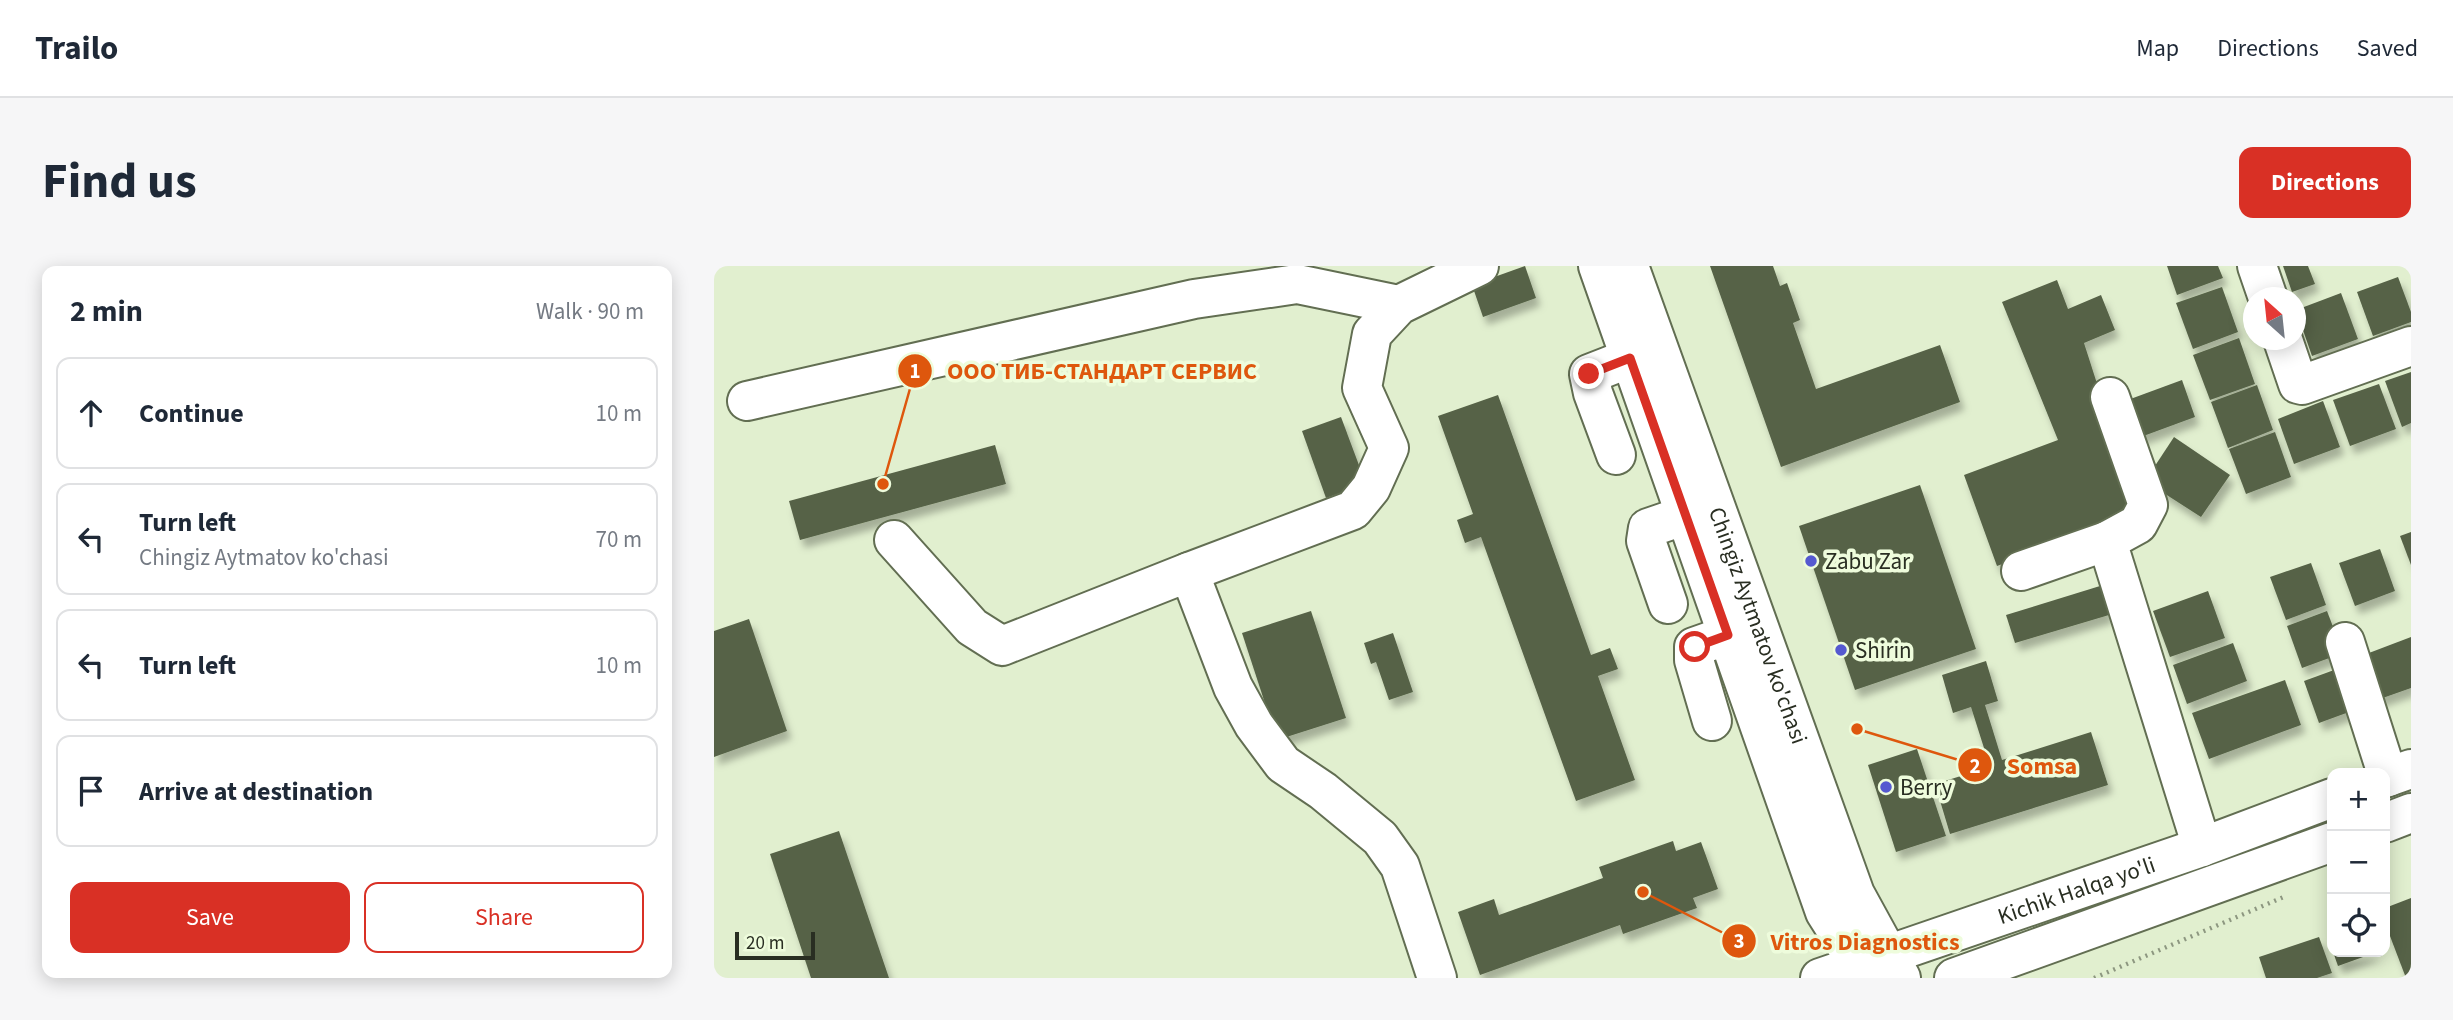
<!DOCTYPE html>
<meta charset="utf-8">
<style>
body{margin:0;font-family:"Source Sans 3",sans-serif;background:#f6f6f7;color:#1f2937}
.controls{position:absolute;right:21px;bottom:21px;display:grid;overflow:hidden;border-radius:14px;box-shadow:0 4px 18px #0003}
.controls button{width:63px;height:63px;display:grid;place-items:center;padding:0;border:0;border-bottom:2px solid #e0e1e3;background:#fff;color:#1f2937;font:35px sans-serif}
.compass{position:absolute;left:1529px;top:21px;width:63px;height:63px;border-radius:50%;background:#fff;box-shadow:0 4px 18px #0003;rotate:333deg}
.scale{position:absolute;left:21px;bottom:18px;width:80px;box-sizing:border-box;padding-left:7px;border:4px solid #292e22;border-top:0;font-size:19px;line-height:24px;white-space:nowrap;color:#292e22;-webkit-text-stroke:5px #eefcdc;paint-order:stroke}
.stop{position:absolute;width:21px;height:21px;margin:-16px;border:5px solid #d93025;border-radius:50%;background:#fff}
.stop.end{background:#d93025;border-color:#fff;box-shadow:0 2px 7px #0008}
.list{margin:0;padding:0;list-style:none}
h2{display:flex;justify-content:space-between;align-items:center;height:91px;margin:0;padding:0 28px;font-size:30px}
h2 small{font-size:23px;font-weight:400;color:#747a83}
.list li{display:grid;grid-template-columns:46px 1fr auto;gap:21px;align-items:center;box-sizing:border-box;height:112px;margin:0 14px 14px;padding:0 14px;border:2px solid #e0e1e3;border-radius:14px}
.list b{display:block;font-size:26px;white-space:nowrap}
.list p{margin:0;font-size:23px;white-space:nowrap;color:#747a83}
.list em{font-size:23px;font-style:normal;color:#747a83}
.actions{display:flex;gap:14px;padding:21px 28px}
.actions a{flex:1;padding:16px 0;border:2px solid #d93025;border-radius:14px;text-align:center;font-size:24px;color:#d93025}
.actions .main{background:#d93025;color:#fff}
.icon{flex:none;width:38px;height:38px;fill:none;stroke:currentColor;stroke-width:2;stroke-linecap:round;stroke-linejoin:round}
.map{position:relative;flex:none;width:1697px;height:712px;overflow:hidden;border-radius:14px}
header{display:flex;align-items:center;gap:42px;box-sizing:border-box;height:98px;padding:0 35px;background:#fff;border-bottom:2px solid #e0e1e3}
header strong{font-size:33px}
nav{display:flex;gap:38px;margin-inline-start:auto;font-size:24px}
.intro{display:flex;align-items:center;justify-content:space-between;box-sizing:border-box;height:168px;padding:0 42px}
h1{margin:0;font-size:49px}
.button{padding:18px 32px;border-radius:14px;background:#d93025;color:#fff;font-size:24px;font-weight:700}
main{display:flex;gap:42px;padding:0 42px}
aside{flex:1;background:#fff;border-radius:14px;box-shadow:0 4px 18px #0003}
.map>svg:first-child{display:block}
.building{fill:#566247;filter:url(#shadow)}
.lines{fill:none;stroke-linecap:round;stroke-linejoin:round}
.minor-casing{stroke:#626e52;stroke-width:42}
.major-casing{stroke:#626e52;stroke-width:42}
.highway-casing{stroke:#626e52;stroke-width:42}
.path{stroke:#8d9780;stroke-width:4.5;stroke-dasharray:2 5;stroke-linecap:butt}
.minor{stroke:#fff;stroke-width:38}
.major{stroke:#fff;stroke-width:38}
.highway{stroke:#fff;stroke-width:38}
.route{stroke:#d93025;stroke-width:9}
.poi-dot{fill:#5559d0;stroke:#eefcdc;stroke-width:2.5}
.labels{text-anchor:middle;dominant-baseline:central;stroke-width:7;stroke-linejoin:round;paint-order:stroke}
.poi-label{font-size:23px;fill:#292e22;stroke:#eefcdc;text-anchor:start}
.street-label{font-size:23px;fill:#292e22;stroke:#eefcdc}
.leader{fill:none;stroke:#de570d;stroke-width:2.5}
.callout-dot{fill:#de570d;stroke:#eefcdc;stroke-width:2.5}
.mark-label{font-size:21px;text-anchor:middle;font-weight:bold;fill:#fff}
.callout-label{font-size:24px;text-anchor:middle;font-weight:bold;fill:#de570d;stroke:#eefcdc;stroke-width:7;stroke-linejoin:round;paint-order:stroke}
</style>
<header>
<strong>Trailo</strong>
<nav><a>Map</a><a>Directions</a><a>Saved</a></nav>
</header>
<div class="intro"><h1>Find us</h1><a class="button">Directions</a></div>
<main>
<aside>
<h2>2 min<small>Walk · 90 m</small></h2>
<ul class="list">
<li><svg class="icon" aria-label="ahead" viewBox="0 0 24 24"><path d="M12 20V5M6 11l6-6 6 6"/></svg><div><b>Continue</b></div><em>10 m</em></li>
<li><svg class="icon" aria-label="left" viewBox="0 0 24 24"><path d="M17 20v-9H6M10 6l-5 5 5 5"/></svg><div><b>Turn left</b><p>Chingiz Aytmatov ko'chasi</p></div><em>70 m</em></li>
<li><svg class="icon" aria-label="left" viewBox="0 0 24 24"><path d="M17 20v-9H6M10 6l-5 5 5 5"/></svg><div><b>Turn left</b></div><em>10 m</em></li>
<li><svg class="icon" aria-label="arrive" viewBox="0 0 24 24"><path d="M6 21V4h12l-3 4 3 4H6"/></svg><div><b>Arrive at destination</b></div></li>
</ul>
<div class="actions"><a class="main">Save</a><a>Share</a></div>
</aside>
<div class="map">
<svg width="1697" height="712" viewBox="0 0 1697 712">
<defs>
<filter id="shadow"><feDropShadow dx="4.5" dy="8" stdDeviation="3.5" flood-color="#0004"/></filter>
</defs>
<rect width="100%" height="100%" fill="#e1efcf"/>
<g class="building">
<polygon points="811,0 822,32 769,51 758,19"/>
<polygon points="996,0 1059,0 1066,20 1073,17 1086,54 1079,57 1102,123 1226,79 1246,136 1067,201"/>
<polygon points="1453,0 1504,0 1509,12 1463,29"/>
<polygon points="1569,0 1594,0 1601,18 1578,26"/>
<polygon points="1684,11 1697,46 1697,56 1659,70 1643,26"/>
<polygon points="1343,14 1354,43 1387,29 1401,64 1370,77 1386,127 1376,133 1418,250 1283,300 1250,209 1344,174 1288,36"/>
<polygon points="1508,21 1524,66 1479,83 1462,37"/>
<polygon points="1627,27 1644,73 1598,90 1582,44"/>
<polygon points="1525,72 1541,118 1496,134 1479,89"/>
<polygon points="1697,106 1697,157 1688,161 1671,115"/>
<polygon points="1468,114 1481,151 1424,172 1411,135"/>
<polygon points="1665,118 1682,163 1636,180 1619,134"/>
<polygon points="1543,119 1559,164 1514,182 1497,136"/>
<polygon points="784,129 877,389 896,382 904,403 884,410 921,514 862,535 767,271 751,277 743,254 759,248 724,150"/>
<polygon points="1609,135 1626,181 1580,198 1564,153"/>
<polygon points="627,151 652,218 612,232 588,165"/>
<polygon points="1561,166 1577,211 1532,228 1515,183"/>
<polygon points="1460,171 1516,209 1487,251 1431,215"/>
<polygon points="281,179 292,218 86,274 75,235"/>
<polygon points="1206,219 1262,383 1141,424 1085,260"/>
<polygon points="1697,266 1697,299 1686,270"/>
<polygon points="1666,283 1681,325 1641,340 1625,297"/>
<polygon points="1597,297 1612,339 1572,354 1556,311"/>
<polygon points="1386,320 1395,349 1301,377 1292,349"/>
<polygon points="1494,325 1511,372 1456,391 1439,345"/>
<polygon points="597,345 632,452 563,474 528,367"/>
<polygon points="1613,345 1629,387 1588,402 1573,360"/>
<polygon points="35,353 73,465 0,491 0,365"/>
<polygon points="679,367 699,426 675,434 662,396 657,398 650,377"/>
<polygon points="1697,371 1697,422 1663,434 1647,390"/>
<polygon points="1519,377 1533,415 1473,438 1459,399"/>
<polygon points="1272,395 1284,435 1271,439 1288,494 1377,466 1394,519 1236,568 1221,518 1276,501 1257,441 1239,447 1228,409"/>
<polygon points="1631,400 1646,442 1605,457 1590,415"/>
<polygon points="1571,414 1587,459 1495,493 1478,447"/>
<polygon points="1203,483 1232,570 1182,586 1154,499"/>
<polygon points="125,565 175,712 97,712 56,588"/>
<polygon points="959,575 962,585 987,576 1004,623 979,632 983,642 909,668 906,659 766,709 744,646 780,633 785,649 889,612 885,601"/>
<polygon points="1697,632 1697,711 1692,712 1671,657 1671,642"/>
<polygon points="1605,671 1618,707 1603,712 1552,712 1545,691"/>
<polygon points="1619,686 1663,686 1624,700"/>
</g>
<g class="lines">
<g class="minor-casing">
<g id="minor">
<polyline points="1543,0 1554,32"/>
<polyline points="1569,74 1584,118 1588,119 1697,80"/>
<polyline points="1396,131 1434,239 1424,258 1393,275 1488,581"/>
<polyline points="33,135 480,33 583,18 685,39"/>
<polyline points="902,189 879,127 875,108 916,92"/>
<polyline points="180,274 258,361 288,380 475,306 519,421 540,459 569,498 609,525 666,572 686,600 723,712"/>
<polyline points="1307,305 1393,275"/>
<polyline points="475,306 639,244 657,222 675,182 648,122 658,68 685,39 765,0"/>
<polyline points="954,338 932,275 934,262 972,249"/>
<polyline points="1631,376 1674,511"/>
<polyline points="998,455 980,394 980,381 1014,369"/>
</g>
</g>
<g class="major-casing">
<g id="major">
<polyline points="884,0 1111,646 1144,698 1168,712"/>
<path id="s1" d="M915 0 1141 628 1187 712"/>
</g>
</g>
<g class="highway-casing">
<g id="highway">
<polyline points="1671,512 1697,503"/>
<polyline points="1671,557 1697,547"/>
<path id="s2" d="M1106 712 1488 581 1618 532"/>
<polyline points="1240,712 1618,576"/>
</g>
</g>
<polyline class="path" points="1380,712 1572,630"/>
<use href="#minor" class="minor"/>
<use href="#major" class="major"/>
<use href="#highway" class="highway"/>
</g>
<g class="lines">
<polyline class="route" points="875,108 916,92 1014,369 981,381"/>
</g>
<g class="poi-dot">
<circle cx="1097" cy="295" r="7"/>
<circle cx="1127" cy="384" r="7"/>
<circle cx="1172" cy="521" r="7"/>
</g>
<g class="labels">
<g class="poi-label">
<text x="1111" y="295">Zabu Zar</text>
<text x="1141" y="384">Shirin</text>
<text x="1186" y="521">Berry</text>
</g>
<g class="street-label">
<text stroke="none"><textPath href="#s1" startOffset="382">Chingiz Aytmatov ko'chasi</textPath></text>
<text stroke="none"><textPath href="#s2" startOffset="271">Kichik Halqa yo'li</textPath></text>
</g>
</g>
<path class="leader" d="M169 218L201 105M1143 463L1261 499M929 626L1025 675"/>
<g class="callout-dot">
<circle cx="169" cy="218" r="7"/>
<circle cx="1143" cy="463" r="7"/>
<circle cx="929" cy="626" r="7"/>
<circle cx="201" cy="105" r="18"/>
<circle cx="1261" cy="499" r="18"/>
<circle cx="1025" cy="675" r="18"/>
</g>
<g class="mark-label">
<text x="201" y="112">1</text>
<text x="1261" y="507">2</text>
<text x="1025" y="682">3</text>
</g>
<g class="callout-label">
<text x="388" y="113">ООО ТИБ-СТАНДАРТ СЕРВИС</text>
<text x="1328" y="508">Somsa</text>
<text x="1151" y="684">Vitros Diagnostics</text>
</g>
</svg>
<div class="controls">
<button>+</button>
<button>−</button>
<button><svg class="icon" aria-label="locate" viewBox="0 0 24 24"><circle cx="12" cy="12" r="6"/><path d="M12 2v4M12 18v4M2 12h4M18 12h4"/></svg></button>
</div>
<svg class="compass" viewBox="-18 -18 36 36"><path d="M0-13l5 13h-10z" fill="#e53935"/><path d="M0 13l5-13h-10z" fill="#747a83"/></svg>
<div class="scale">20 m</div>
<div class="stop" style="left:981px;top:381px"></div>
<div class="stop end" style="left:875px;top:108px"></div>
</div>
</main>
